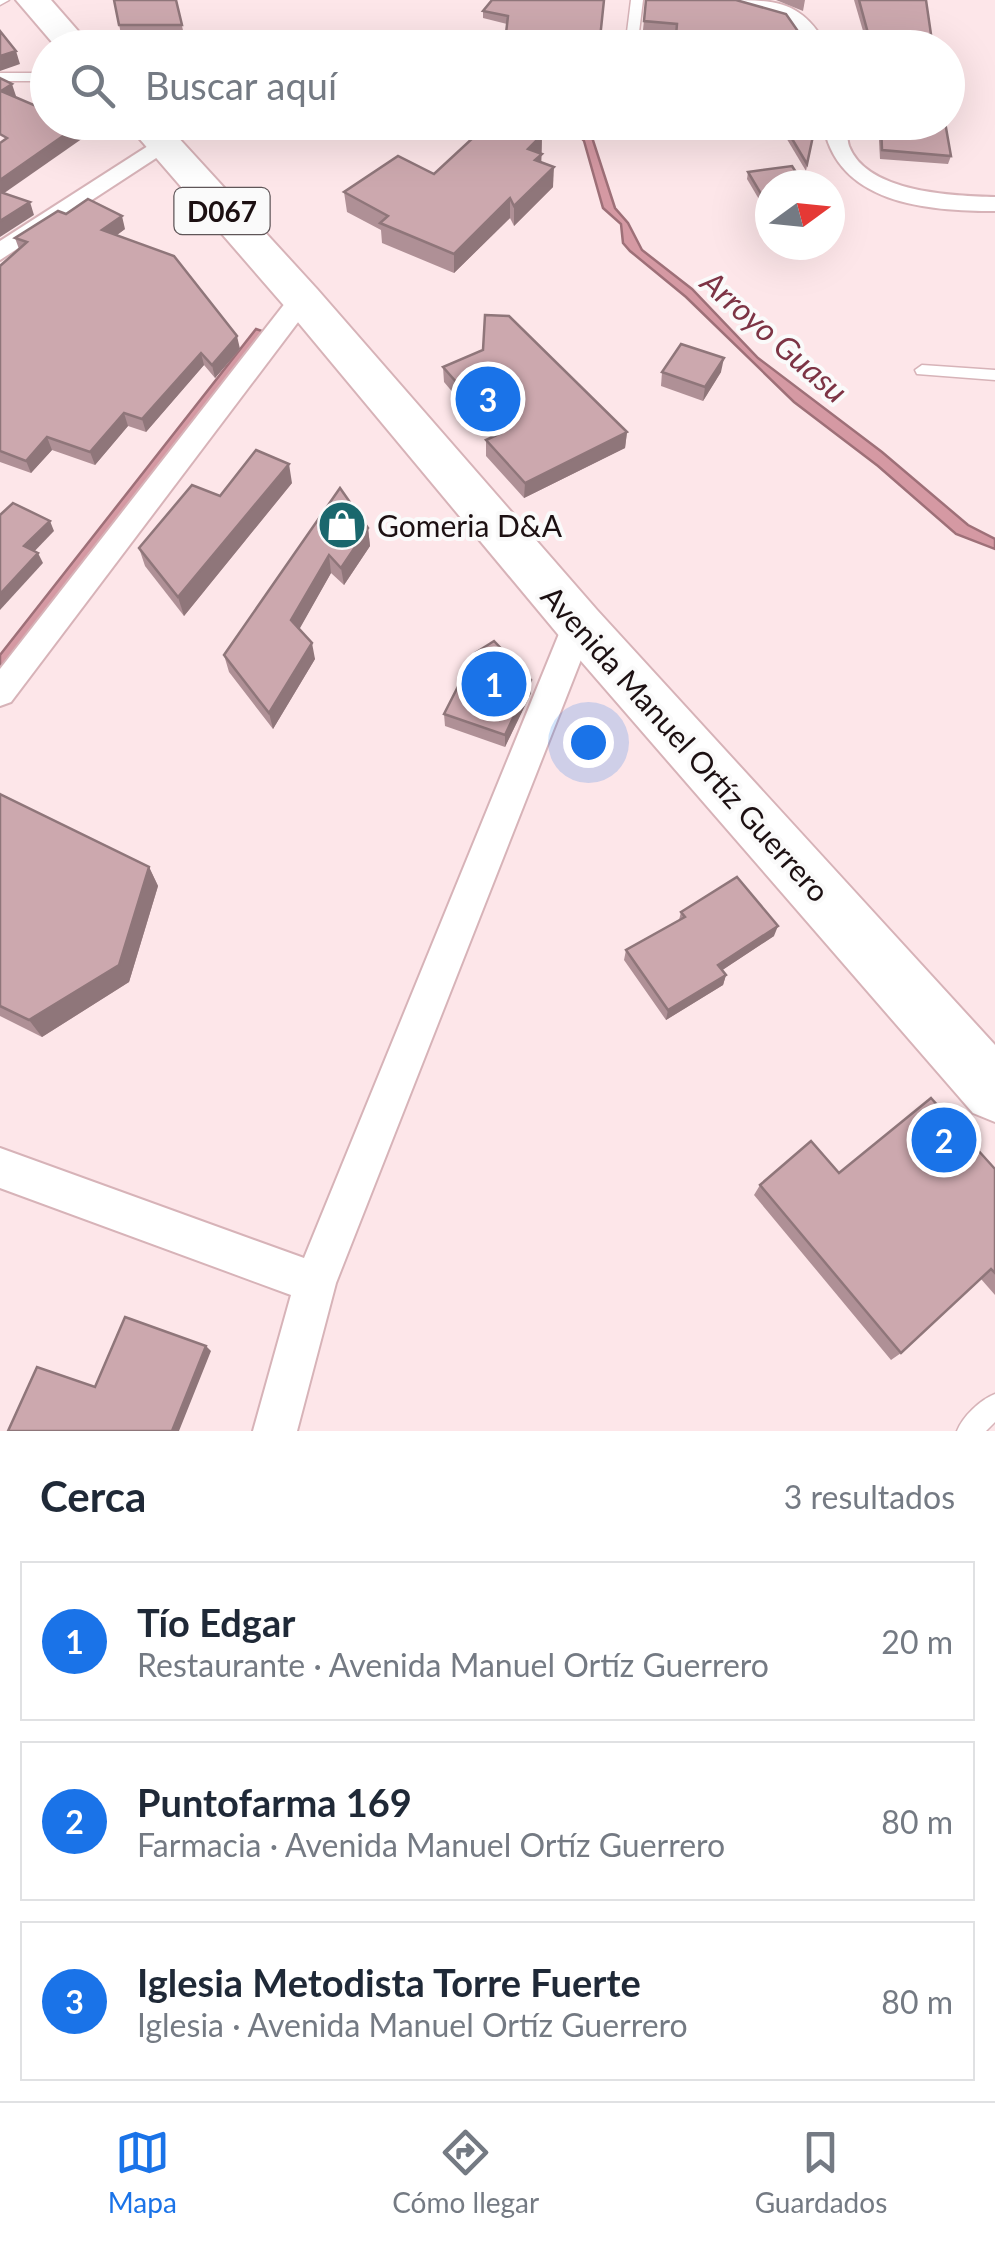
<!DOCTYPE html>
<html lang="es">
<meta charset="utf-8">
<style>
body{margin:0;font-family:Lato,sans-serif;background:#f6f6f7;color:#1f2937}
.compass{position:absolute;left:755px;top:170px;width:90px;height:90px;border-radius:50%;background:#fff;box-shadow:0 10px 40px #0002;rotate:75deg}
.you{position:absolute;left:588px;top:742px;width:35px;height:35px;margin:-25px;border:8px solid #fff;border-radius:50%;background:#1a73e8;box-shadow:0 0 0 15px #1a73e833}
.badge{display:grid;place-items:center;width:65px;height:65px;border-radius:50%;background:#1a73e8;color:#fff;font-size:32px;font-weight:700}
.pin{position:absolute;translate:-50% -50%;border:5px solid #fff;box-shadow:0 2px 10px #0006}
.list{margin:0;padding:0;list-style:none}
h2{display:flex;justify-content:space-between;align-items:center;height:130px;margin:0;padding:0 40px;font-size:42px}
h2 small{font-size:32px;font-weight:400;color:#747a83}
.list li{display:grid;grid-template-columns:65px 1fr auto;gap:30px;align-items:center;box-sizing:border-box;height:160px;margin:0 20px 20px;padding:0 20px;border:2px solid #e0e1e3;border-radius:0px}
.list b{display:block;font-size:38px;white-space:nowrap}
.list p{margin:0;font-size:32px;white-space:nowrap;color:#747a83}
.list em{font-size:32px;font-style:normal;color:#747a83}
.icon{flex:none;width:55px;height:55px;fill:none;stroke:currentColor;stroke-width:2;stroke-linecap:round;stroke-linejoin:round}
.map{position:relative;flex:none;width:995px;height:1431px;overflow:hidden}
.search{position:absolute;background:#fff;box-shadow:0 10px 40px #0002;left:30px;right:30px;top:30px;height:110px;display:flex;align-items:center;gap:25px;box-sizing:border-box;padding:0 35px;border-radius:55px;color:#747a83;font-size:38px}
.sheet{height:670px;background:#fff}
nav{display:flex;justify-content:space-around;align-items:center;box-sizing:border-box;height:140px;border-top:2px solid #e0e1e3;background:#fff;font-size:28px;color:#747a83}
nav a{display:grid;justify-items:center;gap:5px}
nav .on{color:#1a73e8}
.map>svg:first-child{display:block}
.water{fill:#d599a3;stroke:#9e7078;stroke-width:2.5}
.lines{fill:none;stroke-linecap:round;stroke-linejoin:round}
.service-casing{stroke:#d7b3b8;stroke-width:3}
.minor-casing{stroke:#d7b3b8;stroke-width:4}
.primary-casing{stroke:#d7b3b8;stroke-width:4}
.service{fill:#fff;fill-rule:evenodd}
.minor{fill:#fff;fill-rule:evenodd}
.primary{fill:#fff;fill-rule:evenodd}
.wall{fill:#af9096}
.shaded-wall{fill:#8f767a}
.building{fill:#cca8ae;stroke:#8f767a;stroke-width:2.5}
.labels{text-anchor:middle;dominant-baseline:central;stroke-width:8;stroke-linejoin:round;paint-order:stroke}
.shield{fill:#fafafa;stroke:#5f5658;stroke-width:2.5}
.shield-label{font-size:28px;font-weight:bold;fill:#1c1012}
.poi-label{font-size:30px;fill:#1c1012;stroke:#fafafa;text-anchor:start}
.street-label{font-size:30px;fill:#1c1012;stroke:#fafafa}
.water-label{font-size:32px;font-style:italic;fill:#7d3445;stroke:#fafafa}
</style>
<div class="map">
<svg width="995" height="1431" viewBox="0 0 995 1431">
<rect width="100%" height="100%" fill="#fde6e9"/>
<g class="water">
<polygon points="568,123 582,123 589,128 615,208 628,223 642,250 692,289 758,358 882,452 968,525 995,539 995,549 956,534 878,466 794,402 686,297 630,251 623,243 621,224 603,208 584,141"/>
<polygon points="256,329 265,332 0,668 0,655"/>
</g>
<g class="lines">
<g class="service-casing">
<g id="service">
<polygon points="0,0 9,0 0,5"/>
<polygon points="631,0 643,0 637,48 625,48"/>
<rect x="0" y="73" width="48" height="8"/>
<polygon points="922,365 995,370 995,380 917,374 915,370"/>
<path d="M995 1394V1422L986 1431H957C963 1416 980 1400 995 1394Z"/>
</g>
</g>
<g class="minor-casing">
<g id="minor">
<path d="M725 0C776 0 802 0 828 48H806L787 20 728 4Z"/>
<path d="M823 122H846C847 130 847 140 849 146 867 193 954 196 995 197V211C927 211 835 204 823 122Z"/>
<polygon points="162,137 174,144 170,149 0,260 0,241"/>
<polygon points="302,291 311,293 315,299 311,305 11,702 0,706 0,669 293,293"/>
<polygon points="579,612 590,615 595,624 336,1283 297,1431 253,1431 291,1295 0,1188 0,1148 304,1258 563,624 568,615"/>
</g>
</g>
<g class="primary-casing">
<g id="primary">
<polygon points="16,0 51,0 93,48 57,48"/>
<polygon points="125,122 164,122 317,289 597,610 995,1045 995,1122 973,1113 561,638 287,309"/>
</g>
</g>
<use href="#service" class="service"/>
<use href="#minor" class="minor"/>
<use href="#primary" class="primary"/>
</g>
<g class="wall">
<polygon points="114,0 176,0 185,39 122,39"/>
<polygon points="492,0 600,48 505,48 507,24 483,18 483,11"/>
<polygon points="646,0 801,48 675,48 676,33 643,30"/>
<polygon points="776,0 805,0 803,11"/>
<polygon points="854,0 926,0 933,48 868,48"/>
<polygon points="779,122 816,122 806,171 779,126"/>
<polygon points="878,122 945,122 951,156 948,164 880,159"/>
<polygon points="542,135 541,163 553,187 514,226 510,218 454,273 382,243 381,230 347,212 344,192 434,174"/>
<polygon points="748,172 770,185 770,218 747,179"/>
<polygon points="125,229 117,235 240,349 215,378 204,365 146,432 128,426 95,465 52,450 31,473 0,462 0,266 19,249 15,238"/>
<polygon points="835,238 833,245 792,256 786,245 830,245"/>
<polygon points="443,367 627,432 625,448 524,498 486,456 486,440 491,438 444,382"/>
<polygon points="662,372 721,372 703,401 661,386"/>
<polygon points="292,483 184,616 145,566 139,548 220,496"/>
<polygon points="340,488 368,528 370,546 344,585 331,573 299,629 315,659 273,729 229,672 224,655"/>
<polygon points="531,693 505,747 445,726 444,714"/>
<polygon points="0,794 149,867 158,886 129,982 42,1037 0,1016"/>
<polygon points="681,912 774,936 722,970 726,975 723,985 666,1020 624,960 626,950 679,920"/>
<polygon points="995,1169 995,1295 981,1279 901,1353 891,1360 754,1195 760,1185 839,1173"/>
</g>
<g class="shaded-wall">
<polygon points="16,51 20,64 0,71 0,56"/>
<polygon points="12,84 16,96 5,104 1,91"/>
<polygon points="83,122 94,122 96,129 0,196 0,180"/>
<polygon points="542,135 541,173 528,149"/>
<polygon points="554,167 553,187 514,226 514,206"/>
<polygon points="510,198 510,218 454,273 454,254"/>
<polygon points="30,202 34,215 0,237 0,221"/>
<polygon points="122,216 125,229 106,243 102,230"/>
<polygon points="835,238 833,245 792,256 794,249 809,245 830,245 830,239"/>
<polygon points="237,336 240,349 215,378 212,365"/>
<polygon points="201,353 204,365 146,432 142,419"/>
<polygon points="724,358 721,372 703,401 705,387"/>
<polygon points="124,413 128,426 95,465 90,452"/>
<polygon points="627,432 625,448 524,498 525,483"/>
<polygon points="47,437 52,450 31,473 26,461"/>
<polygon points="289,464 292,483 184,616 178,597"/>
<polygon points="50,521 54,531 29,557 24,546"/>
<polygon points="368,528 370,546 344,585 341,568"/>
<polygon points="38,553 43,563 0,610 0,594"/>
<polygon points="329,555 331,573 295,637 291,620"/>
<polygon points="312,643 315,659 273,729 269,713"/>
<polygon points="531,680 531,693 505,747 505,735"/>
<polygon points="149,867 158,886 129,982 42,1037 29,1020"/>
<polygon points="778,926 774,936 715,975 718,965"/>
<polygon points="726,975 723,985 666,1020 668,1010"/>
<polygon points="206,1346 211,1351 179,1431 172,1431"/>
</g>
<g class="building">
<polygon points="114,0 176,0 182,25 119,25"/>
<polygon points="492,0 604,0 599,48 527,48 527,44 505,42 508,16 483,11"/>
<polygon points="646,0 736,0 786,14 802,37 801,48 778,48 720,42 720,48 675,48 677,24 644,21"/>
<polygon points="859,0 926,0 933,48 872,48"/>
<polygon points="0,31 16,51 0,56"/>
<polygon points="0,78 12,84 1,91 48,111 48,122 83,122 0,180 0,143 7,138 0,134"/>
<polygon points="490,122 509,122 542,135 528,149 542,154 535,160 554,167 514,206 510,198 454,254 380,223 388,216 344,192 398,156 434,174"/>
<polygon points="782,122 816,122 807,164"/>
<polygon points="881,122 945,122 951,156 882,150"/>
<polygon points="792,166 804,185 770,185 770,209 748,172"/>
<polygon points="0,192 30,202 0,221"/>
<polygon points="88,199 122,216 102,230 174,256 237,336 212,365 201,353 142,419 124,413 90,452 47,437 26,461 0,451 0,266 27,242 15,238 58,211 66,214"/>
<polygon points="791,245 809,245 794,249"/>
<polygon points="485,315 509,316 627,432 525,483 486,440 501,433 443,367 483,350"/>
<polygon points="681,344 724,358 705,387 662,372"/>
<polygon points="256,450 289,464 178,597 139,548 192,485 220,496"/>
<polygon points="340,488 368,528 341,568 329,555 291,620 312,643 269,713 224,655"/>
<polygon points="13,503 50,521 24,546 38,553 0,594 0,515"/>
<polygon points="494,641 531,680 505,735 444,714 475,653"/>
<polygon points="0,794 149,867 119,965 29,1020 0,1006"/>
<polygon points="737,877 778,926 718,965 726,975 668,1010 626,950 685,917 681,912"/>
<polygon points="931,1098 995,1169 995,1273 991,1269 901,1353 760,1185 811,1141 839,1173"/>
<polygon points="125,1317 206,1346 172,1431 8,1431 37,1367 95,1387"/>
</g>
<defs>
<g id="shop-disc" transform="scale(2.5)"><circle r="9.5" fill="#1a676d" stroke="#fafafa"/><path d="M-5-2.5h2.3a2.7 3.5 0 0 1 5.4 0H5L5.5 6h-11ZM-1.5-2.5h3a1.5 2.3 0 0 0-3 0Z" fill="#fff"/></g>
</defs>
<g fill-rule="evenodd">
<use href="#shop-disc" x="342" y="525"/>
</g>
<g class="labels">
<rect class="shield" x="174.5" y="188" width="95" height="46" rx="8"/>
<g class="shield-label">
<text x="222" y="211">D067</text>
</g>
<g class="poi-label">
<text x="377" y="525">Gomeria D&amp;A</text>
</g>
<g class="street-label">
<text transform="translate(686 743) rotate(48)">Avenida Manuel Ortíz Guerrero</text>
</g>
<g class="water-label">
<text transform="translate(775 336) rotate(41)">Arroyo Guasu</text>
</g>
</g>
</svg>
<svg class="compass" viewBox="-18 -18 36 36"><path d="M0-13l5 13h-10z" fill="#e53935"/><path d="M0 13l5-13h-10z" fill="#747a83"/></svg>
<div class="you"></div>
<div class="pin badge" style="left:494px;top:684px">1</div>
<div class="pin badge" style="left:944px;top:1140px">2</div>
<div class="pin badge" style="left:488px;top:399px">3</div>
<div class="search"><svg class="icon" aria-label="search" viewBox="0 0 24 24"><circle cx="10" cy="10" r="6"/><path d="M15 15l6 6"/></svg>Buscar aquí</div>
</div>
<section class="sheet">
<h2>Cerca<small>3 resultados</small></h2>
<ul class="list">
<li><span class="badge">1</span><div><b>Tío Edgar</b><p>Restaurante · Avenida Manuel Ortíz Guerrero</p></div><em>20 m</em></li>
<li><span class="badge">2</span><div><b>Puntofarma 169</b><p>Farmacia · Avenida Manuel Ortíz Guerrero</p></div><em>80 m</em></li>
<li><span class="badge">3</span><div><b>Iglesia Metodista Torre Fuerte</b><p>Iglesia · Avenida Manuel Ortíz Guerrero</p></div><em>80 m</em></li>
</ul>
</section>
<nav>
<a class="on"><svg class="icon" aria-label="map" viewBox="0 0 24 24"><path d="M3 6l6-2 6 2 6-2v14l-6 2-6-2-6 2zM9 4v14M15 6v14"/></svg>Mapa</a>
<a><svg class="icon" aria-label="directions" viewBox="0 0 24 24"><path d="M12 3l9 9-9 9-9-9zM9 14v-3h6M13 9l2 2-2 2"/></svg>Cómo llegar</a>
<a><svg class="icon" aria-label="saved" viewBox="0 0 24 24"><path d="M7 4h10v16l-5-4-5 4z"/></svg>Guardados</a>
</nav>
